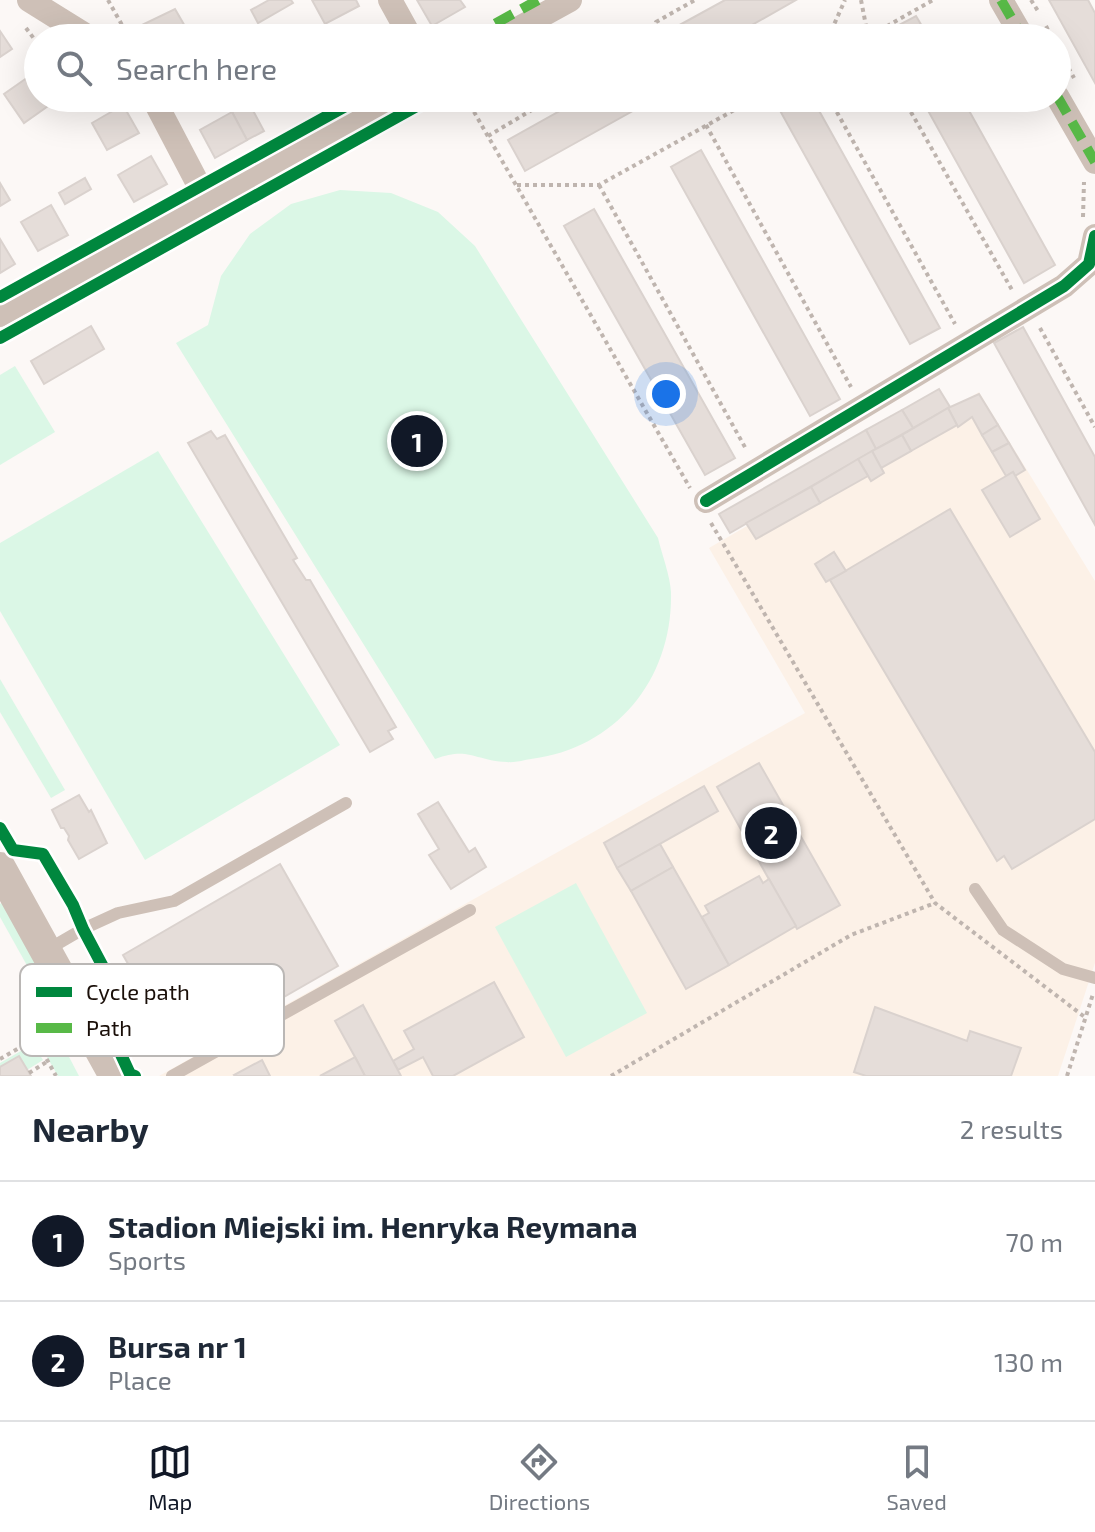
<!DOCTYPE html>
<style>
body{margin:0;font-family:"Exo 2",sans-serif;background:#f2f2f3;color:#1f2937}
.you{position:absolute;left:666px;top:394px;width:28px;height:28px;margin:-20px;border:6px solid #fff;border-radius:50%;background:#1a73e8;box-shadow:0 0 0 12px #1a73e833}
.badge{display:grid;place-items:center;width:52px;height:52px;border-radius:50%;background:#111827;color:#fff;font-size:26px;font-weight:700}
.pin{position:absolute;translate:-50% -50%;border:4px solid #fff;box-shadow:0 2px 8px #0006}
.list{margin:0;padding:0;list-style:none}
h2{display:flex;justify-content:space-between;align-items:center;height:104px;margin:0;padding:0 32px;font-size:34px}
h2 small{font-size:26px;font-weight:400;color:#747a83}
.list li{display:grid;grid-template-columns:52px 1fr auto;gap:24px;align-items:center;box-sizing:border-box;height:120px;padding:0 32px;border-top:2px solid #e0e1e3}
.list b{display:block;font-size:30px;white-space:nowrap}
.list p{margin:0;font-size:26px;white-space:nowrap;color:#747a83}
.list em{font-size:26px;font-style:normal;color:#747a83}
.icon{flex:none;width:44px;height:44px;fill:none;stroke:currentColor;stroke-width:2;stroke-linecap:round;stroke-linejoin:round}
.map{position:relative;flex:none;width:1095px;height:1076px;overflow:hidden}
.search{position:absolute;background:#fff;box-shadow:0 8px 32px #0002;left:24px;right:24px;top:24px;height:88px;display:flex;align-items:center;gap:20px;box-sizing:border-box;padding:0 28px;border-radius:44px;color:#747a83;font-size:30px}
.sheet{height:344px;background:#fff}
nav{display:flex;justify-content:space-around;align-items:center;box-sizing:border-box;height:112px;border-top:2px solid #e0e1e3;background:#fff;font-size:22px;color:#747a83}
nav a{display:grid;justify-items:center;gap:4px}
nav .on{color:#111827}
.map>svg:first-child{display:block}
.education{fill:#fcf1e7}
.green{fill:#dbf7e6}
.building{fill:#e5ddd9;stroke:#dad2ce;stroke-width:2}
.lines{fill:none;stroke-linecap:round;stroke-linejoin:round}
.path{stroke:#bfb5af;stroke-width:4;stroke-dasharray:4 4;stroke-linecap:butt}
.service{stroke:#cec0b7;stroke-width:12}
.minor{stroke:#cec0b7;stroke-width:24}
.tertiary{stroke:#cec0b7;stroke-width:32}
.quiet{stroke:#58b947;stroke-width:10;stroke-dasharray:20 10;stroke-linecap:butt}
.cycleway-casing{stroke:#fff;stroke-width:17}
.cycleway{stroke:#00873e;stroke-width:12}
.key{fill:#fff;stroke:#bab7b5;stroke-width:2}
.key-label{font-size:22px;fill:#1a0f09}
</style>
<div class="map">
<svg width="1095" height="1076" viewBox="0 0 1095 1076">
<rect width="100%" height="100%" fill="#fcf8f6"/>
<polygon class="education" points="979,392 1095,581 1095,963 1058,1076 159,1076 805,713 709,548"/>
<g class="green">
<path d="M340 190 391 193 438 212 475 246 658 538C662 555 670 575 671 592 673 678 617 748 531 759 524 760 515 763 507 762 475 761 469 746 435 759L176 343 208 325 221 276 250 234 291 204Z"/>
<polygon points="15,366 55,432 0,465 0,375"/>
<polygon points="158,451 340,745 145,860 0,611 0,543"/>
<polygon points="0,679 65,790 51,798 0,712"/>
<polygon points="576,883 647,1013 566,1057 495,927"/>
<polygon points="3,902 62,1005 68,1039 0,917 0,904"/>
<polygon points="56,1032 79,1076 58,1076 39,1043"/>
<polygon points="33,1044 43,1060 27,1070 19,1056 0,1067 0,1063"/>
</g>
<g class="building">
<polygon points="269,0 291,0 293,3 258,23 251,10"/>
<polygon points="312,0 356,0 359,6 325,24"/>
<polygon points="417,0 460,0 465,7 432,26"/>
<polygon points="725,0 796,0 729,38 668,38 665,33"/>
<polygon points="1049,0 1088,0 1095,13 1095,83"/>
<polygon points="175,9 190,35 185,38 149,38 142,25"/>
<polygon points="916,16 929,38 887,38 884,33"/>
<polygon points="0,31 12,49 0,57"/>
<polygon points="31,75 38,84 38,98 48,98 51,104 24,123 4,94"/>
<polygon points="182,98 202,98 186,106"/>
<polygon points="583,98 656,98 525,171 508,140"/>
<polygon points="773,98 812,98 940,328 910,344"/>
<polygon points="921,98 962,98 1055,265 1024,283"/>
<polygon points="249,103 264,131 247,140 232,112"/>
<polygon points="123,105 139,133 107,150 92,123"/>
<polygon points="232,112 247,140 215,158 200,130"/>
<polygon points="701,150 840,399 810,416 671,167"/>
<polygon points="151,156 167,184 134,202 118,175"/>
<polygon points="85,178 91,189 65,204 59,193"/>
<polygon points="0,183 10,200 0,206"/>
<polygon points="51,205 68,235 38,251 21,222"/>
<polygon points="594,209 735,458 705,475 564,226"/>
<polygon points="0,239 15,264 0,273"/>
<polygon points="91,326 104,349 44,384 31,361"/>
<polygon points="1023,327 1095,457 1095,525 994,343"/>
<polygon points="939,389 950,407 913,428 902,410"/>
<polygon points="979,394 998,425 982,435 972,417 958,427 948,408"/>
<polygon points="948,408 957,425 911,451 902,435"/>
<polygon points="902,410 913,428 876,449 866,430"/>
<polygon points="998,425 1009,443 992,452 982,435"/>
<polygon points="866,430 876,449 730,533 719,514"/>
<polygon points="211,431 217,439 225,435 297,558 293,560 306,580 310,580 396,727 388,731 393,739 370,752 188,443"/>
<polygon points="902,435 911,451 881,468 872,451"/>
<polygon points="1009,443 1025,470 1015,476 1013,472 1006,476 992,452"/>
<polygon points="872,451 884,473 871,481 858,459"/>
<polygon points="858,459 868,476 820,503 811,487"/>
<polygon points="1013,472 1040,519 1010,537 982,490"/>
<polygon points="811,487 820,503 756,539 746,523"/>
<polygon points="950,509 1095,752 1095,819 1012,869 1004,856 997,861 830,580"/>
<polygon points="834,552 846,571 826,582 815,564"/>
<polygon points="759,763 840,905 797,929 717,787"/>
<polygon points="704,786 718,811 617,868 604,843"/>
<polygon points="79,795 89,812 91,810 107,843 79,859 68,840 69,836 64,828 61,828 52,810"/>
<polygon points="438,802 469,852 475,848 486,867 451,889 429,855 439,849 418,814"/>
<polygon points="660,844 673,867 631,891 617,868"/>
<polygon points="280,864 338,966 181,1056 123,955"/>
<polygon points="673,867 729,965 686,989 631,891"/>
<polygon points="759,876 763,883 769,879 796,926 729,965 702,917 709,913 705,906"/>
<polygon points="494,982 524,1037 453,1076 433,1076 423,1057 398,1070 393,1061 414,1049 404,1031"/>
<polygon points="363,1005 393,1061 401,1076 365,1076 355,1057 335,1021"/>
<polygon points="875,1007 967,1041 970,1031 1021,1048 1011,1076 866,1076 854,1072"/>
<polygon points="19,1056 31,1076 0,1076 0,1067"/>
<polygon points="355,1057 365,1076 320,1076"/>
<polygon points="262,1060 270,1076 235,1076 234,1075"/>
</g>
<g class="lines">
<g class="path">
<polyline points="108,0 126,32 125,38"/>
<polyline points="861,0 868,36"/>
<polyline points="1031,0 1038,11"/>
<polyline points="1046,26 1052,38"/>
<polyline points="26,28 38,44"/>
<polyline points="653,38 656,22 695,0"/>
<polyline points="828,38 845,0"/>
<polyline points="866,38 933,0"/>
<polyline points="1057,47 1074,78"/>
<polyline points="466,98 690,488"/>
<polyline points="829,98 955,324"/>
<polyline points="903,98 1012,290"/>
<polyline points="706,125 851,387"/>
<polyline points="488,136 552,98"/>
<polyline points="517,185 599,185 756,98"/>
<polyline points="599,185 746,449"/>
<polyline points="1083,217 1084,182"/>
<polyline points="1040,328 1095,427"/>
<polyline points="711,523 935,903 1086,1018"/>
<polyline points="35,1038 56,1076"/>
<polyline points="0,1059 57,1026"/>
<polyline points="29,1073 48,1061"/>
<polyline points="611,1076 851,935 935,903"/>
<polyline points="1067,1076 1093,994"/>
</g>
<g class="service">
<polyline points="975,889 1003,930 1063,969 1095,978"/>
<polyline points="47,950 83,929 118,913 174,901 346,803"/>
<polyline points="172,1076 470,910"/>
</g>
<g class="minor">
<polyline points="29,0 90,38"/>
<polyline points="390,0 411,38"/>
<polyline points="1001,0 1023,38"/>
<polyline points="501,38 570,0"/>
<polyline points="1057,96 1095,162"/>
<polyline points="153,98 207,201"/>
<polyline points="0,315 396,98"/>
<polyline points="706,501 1064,286 1089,264 1095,236"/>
</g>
<polyline class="tertiary" points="0,868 115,1076"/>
<g class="quiet">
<polyline points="1001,0 1023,38"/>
<polyline points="469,38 538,0"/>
<polyline points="1057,96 1095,162"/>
</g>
<g class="cycleway-casing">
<g id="cycleway">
<polyline points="0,297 360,98"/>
<polyline points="0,338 431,98"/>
<polyline points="706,501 1064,286 1089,264 1095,236"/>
<polyline points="0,828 13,850 43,854 73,905 83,929 119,997 112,1035 130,1074 135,1076"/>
</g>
</g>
<use href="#cycleway" class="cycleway"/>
</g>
<rect x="20" y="964" width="264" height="92" rx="12" class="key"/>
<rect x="36" y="987" width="36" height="10" fill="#00873e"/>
<rect x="36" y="1023" width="36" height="10" fill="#58b947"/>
<g class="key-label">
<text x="86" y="1000">Cycle path</text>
<text x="86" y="1036">Path</text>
</g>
</svg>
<div class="you"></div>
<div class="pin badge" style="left:417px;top:441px">1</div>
<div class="pin badge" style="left:771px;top:833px">2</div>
<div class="search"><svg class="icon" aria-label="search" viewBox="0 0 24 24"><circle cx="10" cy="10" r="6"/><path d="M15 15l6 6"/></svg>Search here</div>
</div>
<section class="sheet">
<h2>Nearby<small>2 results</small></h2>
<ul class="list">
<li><span class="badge">1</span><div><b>Stadion Miejski im. Henryka Reymana</b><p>Sports</p></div><em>70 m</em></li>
<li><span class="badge">2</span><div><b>Bursa nr 1</b><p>Place</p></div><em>130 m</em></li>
</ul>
</section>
<nav>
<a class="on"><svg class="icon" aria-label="map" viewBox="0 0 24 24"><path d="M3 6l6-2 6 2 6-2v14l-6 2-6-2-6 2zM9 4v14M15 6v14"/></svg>Map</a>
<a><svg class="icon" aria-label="directions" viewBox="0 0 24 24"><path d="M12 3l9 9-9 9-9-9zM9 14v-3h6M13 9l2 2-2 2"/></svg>Directions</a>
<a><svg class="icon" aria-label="saved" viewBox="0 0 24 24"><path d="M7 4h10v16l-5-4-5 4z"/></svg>Saved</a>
</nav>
